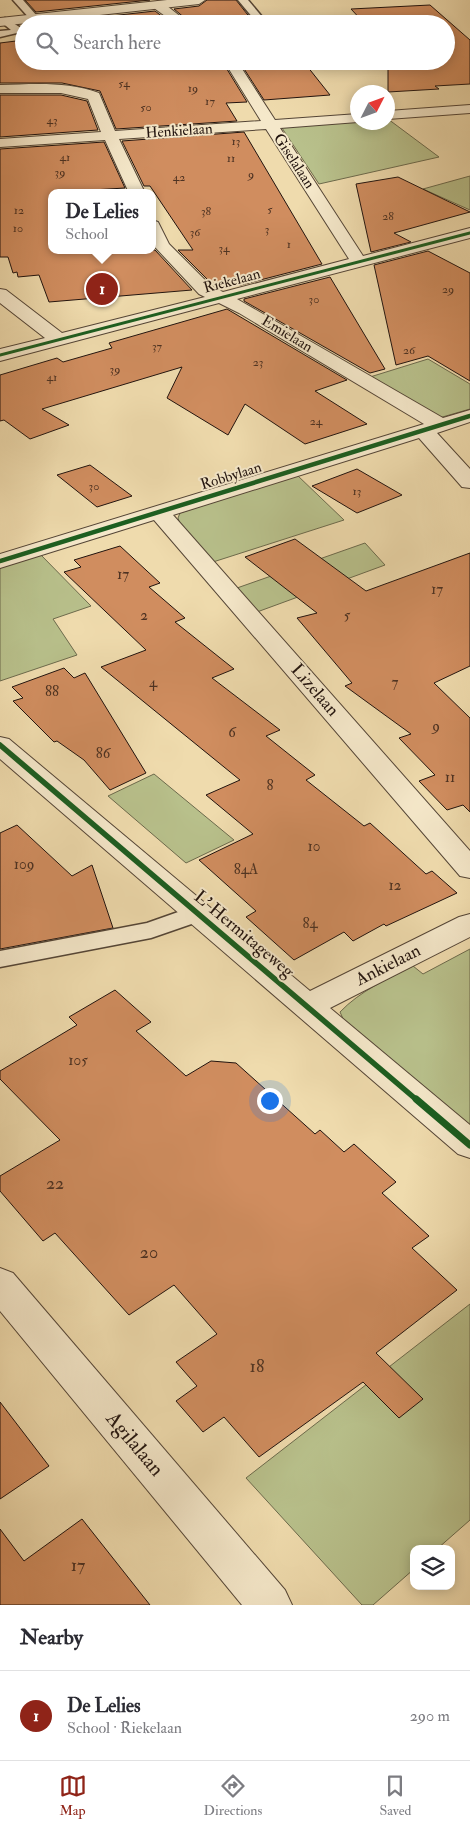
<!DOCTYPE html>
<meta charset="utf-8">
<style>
body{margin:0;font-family:"IM FELL Double Pica",serif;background:#f7f7f7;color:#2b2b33}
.controls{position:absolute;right:15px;bottom:15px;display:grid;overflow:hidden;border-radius:10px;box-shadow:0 2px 12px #0003}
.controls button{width:45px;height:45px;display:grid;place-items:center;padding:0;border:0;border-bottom:1px solid #e1e1e2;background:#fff;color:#2b2b33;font:25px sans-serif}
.compass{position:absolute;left:350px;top:85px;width:45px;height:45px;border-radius:50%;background:#fff;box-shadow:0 2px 12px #0003;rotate:48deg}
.you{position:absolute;left:269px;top:1100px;width:18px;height:18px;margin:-12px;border:4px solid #fff;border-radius:50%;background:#1a73e8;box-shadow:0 0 0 8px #1a73e833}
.badge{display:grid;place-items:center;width:32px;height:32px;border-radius:50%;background:#8f2418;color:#fff;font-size:16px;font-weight:700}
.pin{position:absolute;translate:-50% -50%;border:2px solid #fff;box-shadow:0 1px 5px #0006}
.popup{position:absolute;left:48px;top:189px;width:108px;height:65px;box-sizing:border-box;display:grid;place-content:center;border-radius:10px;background:#fff;filter:drop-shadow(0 1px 4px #0005);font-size:16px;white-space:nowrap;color:#7c7c81}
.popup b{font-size:19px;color:#2b2b33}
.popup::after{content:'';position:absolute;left:50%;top:100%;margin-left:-10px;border:10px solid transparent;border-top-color:#fff}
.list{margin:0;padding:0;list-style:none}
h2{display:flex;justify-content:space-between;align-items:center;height:65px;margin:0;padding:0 20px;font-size:21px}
h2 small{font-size:16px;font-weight:400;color:#7c7c81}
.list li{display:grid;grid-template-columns:32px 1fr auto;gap:15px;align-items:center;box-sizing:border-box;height:90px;padding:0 20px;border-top:1px solid #e1e1e2}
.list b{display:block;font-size:19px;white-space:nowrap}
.list p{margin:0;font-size:16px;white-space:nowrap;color:#7c7c81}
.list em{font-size:16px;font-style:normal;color:#7c7c81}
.icon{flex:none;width:28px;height:28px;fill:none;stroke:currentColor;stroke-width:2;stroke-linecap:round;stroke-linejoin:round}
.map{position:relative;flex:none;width:470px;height:1605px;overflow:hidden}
.search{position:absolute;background:#fff;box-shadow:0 2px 12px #0003;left:15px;right:15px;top:15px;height:55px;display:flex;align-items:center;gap:12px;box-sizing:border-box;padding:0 18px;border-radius:28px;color:#7c7c81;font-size:19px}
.sheet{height:155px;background:#fff}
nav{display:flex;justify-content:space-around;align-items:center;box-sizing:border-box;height:70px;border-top:1px solid #e1e1e2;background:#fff;font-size:14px;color:#7c7c81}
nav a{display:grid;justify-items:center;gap:2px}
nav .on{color:#8f2418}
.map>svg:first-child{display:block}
.green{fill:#b8c08b;stroke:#6c6a4c}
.building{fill:#d08d5f;stroke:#21130e}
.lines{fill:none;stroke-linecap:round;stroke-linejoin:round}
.service-casing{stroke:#544536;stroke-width:3}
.minor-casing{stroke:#544536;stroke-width:2}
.tertiary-casing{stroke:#544536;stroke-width:2}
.service{fill:#f5e8ca;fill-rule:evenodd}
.minor{fill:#f5e8ca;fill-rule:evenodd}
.tertiary{fill:#f5e8ca;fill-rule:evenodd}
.cycleway-far3-casing{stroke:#f5e8ca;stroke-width:5}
.cycleway-far2-casing{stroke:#f5e8ca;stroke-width:7}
.cycleway-far1-casing{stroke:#f5e8ca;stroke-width:9}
.cycleway-casing{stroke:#f5e8ca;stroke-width:10}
.cycleway-far3{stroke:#1b5e20;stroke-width:3}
.cycleway-far2{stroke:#1b5e20;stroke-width:4.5}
.cycleway-far1{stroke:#1b5e20;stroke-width:5.5}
.cycleway{stroke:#1b5e20;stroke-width:7}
.labels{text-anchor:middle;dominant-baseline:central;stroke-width:4;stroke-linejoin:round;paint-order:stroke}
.far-number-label{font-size:12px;fill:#4d3222}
.far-street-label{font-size:15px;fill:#21130e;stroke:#f5e8ca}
.number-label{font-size:15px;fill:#4d3222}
.street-label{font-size:18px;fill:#21130e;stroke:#f5e8ca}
.near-number-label{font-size:18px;fill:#4d3222}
.near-street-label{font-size:21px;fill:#21130e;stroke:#f5e8ca}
</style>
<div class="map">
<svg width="470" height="1605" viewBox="0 0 470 1605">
<rect width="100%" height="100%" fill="#efdbad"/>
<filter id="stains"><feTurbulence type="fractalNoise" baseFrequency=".004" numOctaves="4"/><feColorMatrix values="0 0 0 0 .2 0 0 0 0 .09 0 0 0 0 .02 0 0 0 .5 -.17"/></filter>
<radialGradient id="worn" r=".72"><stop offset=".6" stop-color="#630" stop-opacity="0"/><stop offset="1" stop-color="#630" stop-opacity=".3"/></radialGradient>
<g class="green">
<polygon points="388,119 439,157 319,184 282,128 293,124 357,120 358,122 388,122"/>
<polygon points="470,176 470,210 423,189"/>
<polygon points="428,359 470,384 470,409 439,418 370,377"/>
<polygon points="297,475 344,520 213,562 180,524 178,518 180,513"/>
<polygon points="365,543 385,565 257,612 237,588"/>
<polygon points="40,554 91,606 53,619 77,655 0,681 0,566"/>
<polygon points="154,774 234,840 186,863 108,796"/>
<path d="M470 949V1128L345 1023 340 1012C360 991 387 979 413 966L423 974Z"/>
<polygon points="470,1304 470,1520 437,1549 414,1549 414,1569 373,1605 362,1605 246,1478"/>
</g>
<g class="building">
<polygon points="25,0 150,0 36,12"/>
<polygon points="207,0 236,0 255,24 192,24 174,9 199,6"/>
<polygon points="430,5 470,40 470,84 435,86 439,89 388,92 388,61 446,61 446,24 365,24 351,9"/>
<polygon points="155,11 172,24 41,24 48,23"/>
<polygon points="24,40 24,61 222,61 247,102 226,103 237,121 116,129 100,91 62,83 0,83 0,43"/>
<polygon points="239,61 303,61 330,95 264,100"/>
<polygon points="0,95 61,95 87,101 98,130 0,137"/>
<polygon points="244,132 322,264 241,285 218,287 212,284 178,250 193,250 150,186 144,186 122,141"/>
<polygon points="104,142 125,188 76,191 76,193 52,193 52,250 155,250 192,290 49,302 39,275 18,277 17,272 13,273 8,257 0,257 0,149"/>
<polygon points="398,177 470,212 394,233 411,242 371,252 356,184"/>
<polygon points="428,251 470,273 470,381 428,356 396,365 374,265"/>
<polygon points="330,277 385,369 370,373 244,301 244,299"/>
<polygon points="227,309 347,380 315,391 367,424 305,444 245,404 228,435 167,398 182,367 42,409 69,425 30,439 4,420 0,421 0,375 57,358 63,362 112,348 109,343"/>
<polygon points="90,465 132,496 97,507 57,475"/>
<polygon points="357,469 402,495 357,513 312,486"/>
<polygon points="295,539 366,591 470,553 470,666 434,683 470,718 470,812 463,805 447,810 419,781 435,775 399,738 411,734 345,686 352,683 297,618 317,613 245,557"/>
<polygon points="120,546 160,583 149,587 185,618 175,622 234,669 212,678 280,730 266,736 315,775 306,780 364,826 370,823 426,874 432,871 457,893 386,926 384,924 353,941 344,932 294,960 246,917 256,911 199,860 253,834 206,795 240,780 101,667 146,650 64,572 81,567 74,560"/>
<polygon points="64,668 74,678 85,673 146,773 110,790 84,760 57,741 54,742 13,701 23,698 12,687"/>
<polygon points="17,825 72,876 92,865 113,928 0,949 0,833"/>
<polygon points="115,990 151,1022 136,1031 186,1076 211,1061 236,1063 315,1134 320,1130 344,1152 354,1144 396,1182 382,1193 429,1236 412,1248 457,1290 376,1353 423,1399 399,1418 363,1382 259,1457 224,1417 203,1432 176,1401 197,1386 176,1362 217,1334 174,1285 129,1315 55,1233 43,1241 0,1191 0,1176 60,1140 0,1079 0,1071 77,1025 69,1017"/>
<polygon points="0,1402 49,1466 0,1499"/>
<polygon points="82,1519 150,1605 0,1605 0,1529 24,1561"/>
</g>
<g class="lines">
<g class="service-casing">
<g id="service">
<polygon points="13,0 23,0 37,16 37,20 31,20"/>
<polygon points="238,0 248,0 268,24 258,24"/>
<polygon points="5,18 21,28 21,32 0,37 0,31 11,30 0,21"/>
<polygon points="198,905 206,907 209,913 206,919 151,938 0,967 0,951 147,923"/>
</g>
</g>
<g class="minor-casing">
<g id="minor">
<polygon points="158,1 162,2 190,24 176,24 154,8 152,5"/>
<path d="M224 61H237L275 120 358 114V122L280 128 363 256 470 228V238L237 299 443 418 470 410V422L437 433 470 469V488L462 487 419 438 173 515 470 851V878L460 876 154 520 0 568V554L424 424 239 313 219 303 0 361V349L45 338 0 303V289L6 290 62 333 205 297 199 294 154 246 152 220 158 222 169 244 211 286 223 292 349 259 266 129 119 139 145 193H129L105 140 0 147V139L101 132 88 99 61 93H0V85C33 84 67 81 99 93L115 131 261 121Z"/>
<polygon points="470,105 470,113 388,119 388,111"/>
<polygon points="0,737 9,739 310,991 459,917 470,914 470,937 330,1008 470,1125 470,1158 458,1154 0,759"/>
<polygon points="0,1268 13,1273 285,1590 292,1605 242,1605 0,1311"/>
</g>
</g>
<g class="tertiary-casing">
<polygon id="tertiary" points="167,0 205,0 199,4 0,26 0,18"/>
</g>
<use href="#service" class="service"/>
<use href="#minor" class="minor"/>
<use href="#tertiary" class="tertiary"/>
<g class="cycleway-far3-casing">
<polyline id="cycleway-far3" points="0,355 470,233"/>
</g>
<g class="cycleway-far2-casing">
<polyline id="cycleway-far2" points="0,561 470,416"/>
</g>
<g class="cycleway-far1-casing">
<polyline id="cycleway-far1" points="0,745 418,1101"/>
</g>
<g class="cycleway-casing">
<polyline id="cycleway" points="416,1099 470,1145"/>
</g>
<use href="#cycleway-far3" class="cycleway-far3"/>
<use href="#cycleway-far2" class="cycleway-far2"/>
<use href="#cycleway-far1" class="cycleway-far1"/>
<use href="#cycleway" class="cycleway"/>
</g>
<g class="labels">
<g class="far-number-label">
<text x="124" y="83">54</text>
<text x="193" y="88">19</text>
<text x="210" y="101">17</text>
<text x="146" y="107">50</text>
<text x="52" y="120">43</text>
<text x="236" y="141">13</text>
<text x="65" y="157">41</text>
<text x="231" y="158">11</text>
<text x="60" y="172">39</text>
<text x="251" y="174">9</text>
<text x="179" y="177">42</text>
<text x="270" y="209">5</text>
<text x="19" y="210">12</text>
<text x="206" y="211">38</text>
<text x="388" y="216">28</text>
<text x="18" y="228">10</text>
<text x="267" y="229">3</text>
<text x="195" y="232">36</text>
<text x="289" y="244">1</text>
<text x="224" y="248">34</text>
<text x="448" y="289">29</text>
<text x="314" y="299">30</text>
<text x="157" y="346">37</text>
<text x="409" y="350">26</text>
<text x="258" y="362">23</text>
<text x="115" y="369">39</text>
<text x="52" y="377">41</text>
<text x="316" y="421">24</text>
<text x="94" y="486">30</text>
<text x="357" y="491">13</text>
</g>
<g class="far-street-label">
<text transform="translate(179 131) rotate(-4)">Henkielaan</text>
<text transform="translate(294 161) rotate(57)">Giselalaan</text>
<text transform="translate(232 281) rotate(-15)">Riekelaan</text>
<text transform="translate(287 334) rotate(31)">Emielaan</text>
<text transform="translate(231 476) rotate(-17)">Robbylaan</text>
</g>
<g class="number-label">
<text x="123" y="574">17</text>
<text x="437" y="589">17</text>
<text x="144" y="615">2</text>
<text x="347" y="615">5</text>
<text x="153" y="682">4</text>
<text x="395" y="682">7</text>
<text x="52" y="691">88</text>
<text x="436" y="726">9</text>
<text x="232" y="732">6</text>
<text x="103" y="753">86</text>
<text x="450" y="777">11</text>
<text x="270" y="785">8</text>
<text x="314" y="846">10</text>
<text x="24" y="864">109</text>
<text x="246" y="869">84A</text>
<text x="395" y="885">12</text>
<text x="310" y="923">84</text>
<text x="78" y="1060">105</text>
</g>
<g class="street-label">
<text transform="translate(315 690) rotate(49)">Lizelaan</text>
<text transform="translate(244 934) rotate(40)">L' Hermitageweg</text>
<text transform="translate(388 965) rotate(-27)">Ankielaan</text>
</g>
<g class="near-number-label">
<text x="55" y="1183">22</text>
<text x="149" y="1252">20</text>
<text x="257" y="1366">18</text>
<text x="78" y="1565">17</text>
</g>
<g class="near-street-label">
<text transform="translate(135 1444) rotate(50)">Agilalaan</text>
</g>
</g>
<rect width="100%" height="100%" filter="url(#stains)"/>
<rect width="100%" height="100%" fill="url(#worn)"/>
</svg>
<div class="controls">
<button><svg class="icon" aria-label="layers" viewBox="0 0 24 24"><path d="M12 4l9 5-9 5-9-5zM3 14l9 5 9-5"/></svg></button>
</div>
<svg class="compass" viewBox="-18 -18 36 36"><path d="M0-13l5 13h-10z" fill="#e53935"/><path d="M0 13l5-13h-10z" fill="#7c7c81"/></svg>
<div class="you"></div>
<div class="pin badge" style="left:102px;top:289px">1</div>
<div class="popup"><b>De Lelies</b>School</div>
<div class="search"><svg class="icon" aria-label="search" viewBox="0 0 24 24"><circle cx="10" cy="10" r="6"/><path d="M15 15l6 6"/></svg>Search here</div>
</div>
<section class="sheet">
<h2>Nearby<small></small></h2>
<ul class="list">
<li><span class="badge">1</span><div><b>De Lelies</b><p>School · Riekelaan</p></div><em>290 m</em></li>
</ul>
</section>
<nav>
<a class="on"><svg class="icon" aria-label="map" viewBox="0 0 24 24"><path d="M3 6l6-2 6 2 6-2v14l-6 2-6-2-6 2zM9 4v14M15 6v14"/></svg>Map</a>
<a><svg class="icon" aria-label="directions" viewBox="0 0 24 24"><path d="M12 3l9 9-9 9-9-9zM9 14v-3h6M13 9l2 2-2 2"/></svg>Directions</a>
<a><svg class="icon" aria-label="saved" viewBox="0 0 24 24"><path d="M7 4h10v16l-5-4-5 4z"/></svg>Saved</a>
</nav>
